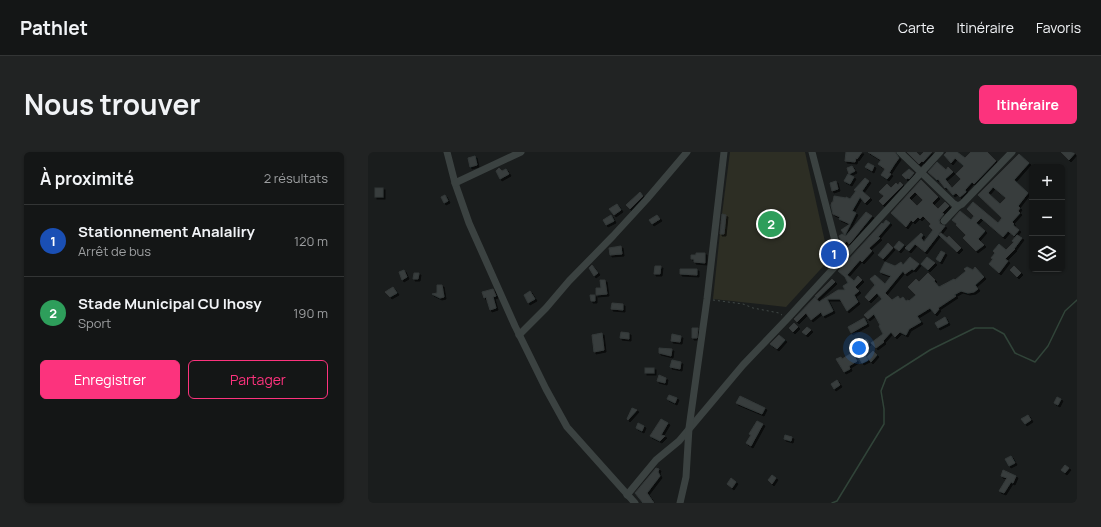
<!DOCTYPE html>
<html lang="fr">
<meta charset="utf-8">
<style>
body{margin:0;font-family:Manrope,sans-serif;background:#212323;color:#f1f3f6}
.controls{position:absolute;right:12px;top:12px;display:grid;overflow:hidden;border-radius:6px;box-shadow:0 1px 3px #0004}
.controls button{width:36px;height:36px;display:grid;place-items:center;padding:0;border:0;border-bottom:1px solid #333535;background:#141616;color:#f1f3f6;font:20px sans-serif}
.you{position:absolute;left:491px;top:196px;width:14px;height:14px;margin:-10px;border:3px solid #fff;border-radius:50%;background:#1a73e8;box-shadow:0 0 0 6px #1a73e833}
.badge{display:grid;place-items:center;width:26px;height:26px;border-radius:50%;background:#fc337d;color:#fff;font-size:13px;font-weight:700}
.pin{position:absolute;translate:-50% -50%;border:2px solid #fff;box-shadow:0 1px 4px #0006}
.list{margin:0;padding:0;list-style:none}
h2{display:flex;justify-content:space-between;align-items:center;height:52px;margin:0;padding:0 16px;font-size:17px}
h2 small{font-size:13px;font-weight:400;color:#9d9fa1}
.list li{display:grid;grid-template-columns:26px 1fr auto;gap:12px;align-items:center;box-sizing:border-box;height:72px;padding:0 16px;border-top:1px solid #333535}
.list b{display:block;font-size:15px;white-space:nowrap}
.list p{margin:0;font-size:13px;white-space:nowrap;color:#9d9fa1}
.list em{font-size:13px;font-style:normal;color:#9d9fa1}
.actions{display:flex;gap:8px;padding:12px 16px}
.actions a{flex:1;padding:9px 0;border:1px solid #fc337d;border-radius:6px;text-align:center;font-size:14px;color:#fc337d}
.actions .main{background:#fc337d;color:#fff}
.icon{flex:none;width:22px;height:22px;fill:none;stroke:currentColor;stroke-width:2;stroke-linecap:round;stroke-linejoin:round}
.map{position:relative;flex:none;width:709px;height:351px;overflow:hidden;border-radius:6px}
header{display:flex;align-items:center;gap:24px;box-sizing:border-box;height:56px;padding:0 20px;background:#141616;border-bottom:1px solid #333535}
header strong{font-size:19px}
nav{display:flex;gap:22px;margin-inline-start:auto;font-size:14px}
.intro{display:flex;align-items:center;justify-content:space-between;box-sizing:border-box;height:96px;padding:0 24px}
h1{margin:0;font-size:28px}
.button{padding:10px 18px;border-radius:6px;background:#fc337d;color:#fff;font-size:14px;font-weight:700}
main{display:flex;gap:24px;padding:0 24px}
aside{flex:1;background:#141616;border-radius:6px;box-shadow:0 1px 3px #0004}
.map>svg:first-child{display:block}
.green{fill:#2d2e24}
.lines{fill:none;stroke-linecap:round;stroke-linejoin:round}
.stream{stroke:#314439;stroke-width:1.5}
.building{fill:#373c3c;stroke:#343939;fill-rule:evenodd;filter:url(#shadow)}
.path{stroke:#414947;stroke-width:1;stroke-dasharray:2 3;stroke-linecap:butt}
.minor{stroke:#3b4241;stroke-width:7}
</style>
<header>
<strong>Pathlet</strong>
<nav><a>Carte</a><a>Itinéraire</a><a>Favoris</a></nav>
</header>
<div class="intro"><h1>Nous trouver</h1><a class="button">Itinéraire</a></div>
<main>
<aside>
<h2>À proximité<small>2 résultats</small></h2>
<ul class="list">
<li><span class="badge" style="background:#1a4fb4">1</span><div><b>Stationnement Analaliry</b><p>Arrêt de bus</p></div><em>120 m</em></li>
<li><span class="badge" style="background:#2e9e5b">2</span><div><b>Stade Municipal CU Ihosy</b><p>Sport</p></div><em>190 m</em></li>
</ul>
<div class="actions"><a class="main">Enregistrer</a><a>Partager</a></div>
</aside>
<div class="map">
<svg width="709" height="351" viewBox="0 0 709 351">
<defs>
<filter id="shadow"><feDropShadow dx="2" dy="2" stdDeviation="0" flood-color="#0009"/></filter>
</defs>
<rect width="100%" height="100%" fill="#1a1d1d"/>
<polygon class="green" points="362,0 437,0 461,108 418,155 345,147 354,62"/>
<g class="lines">
<polyline class="stream" points="464,351 469,349 516,272 516,257 513,239 518,226 562,198 607,176 625,176 636,182 647,201 667,210 680,194 697,159 709,148"/>
</g>
<g class="building">
<polygon points="478,0 494,0 489,7 488,6 487,10 477,9"/>
<polygon points="500,0 527,0 531,6 526,13 521,21 523,22 519,27 513,23 517,17 510,12 513,8"/>
<polygon points="539,0 548,0 552,4 556,0 564,0 555,10 554,9 551,12"/>
<polygon points="579,0 589,0 597,6 603,0 619,0 628,9 606,32 604,30 597,38 598,40 592,45 588,41 585,43 578,35 577,36 570,27 569,28 560,20 569,10 578,18 580,15 585,20 577,27 584,36 593,27 588,22 596,14 587,6 583,11 576,3"/>
<polygon points="693,0 708,0 701,8"/>
<path d="M651 2 661 11 646 28 660 41 650 54 652 56 650 59 652 61 644 70 646 72 645 73 651 78 646 84 640 79 635 85 613 66 608 71 617 79 610 87 616 93 608 99 595 86 598 83 588 73 589 72 584 68 592 59 603 68 606 64 599 57 605 50 630 71 634 66 610 43ZM625 35 638 46 632 52 620 41Z"/>
<polygon points="107,4 109,13 102,15 100,6"/>
<polygon points="500,11 506,14 504,19 497,15"/>
<polygon points="484,14 487,19 481,22 479,16"/>
<polygon points="131,16 134,19 138,17 141,22 132,27 128,19"/>
<polygon points="541,17 546,21 541,27 540,26 538,27 534,23"/>
<polygon points="480,22 486,25 482,32 476,29"/>
<polygon points="497,26 501,29 494,39 502,46 497,51 492,45 484,59 488,61 477,83 473,78 482,72 471,67 472,65 465,62 463,53 464,50 465,50 466,44 478,46 478,45 482,47 488,39 486,38"/>
<path d="M553 28 570 45 564 51 570 57 577 50 581 54 574 61 576 62 571 68 572 72 577 74 557 100 547 92 541 99 537 96 553 81 555 83 553 86 556 90 565 78 561 74 563 72 555 64 552 67 550 65 545 70 543 68 538 75 523 61ZM547 40 555 48 549 54 541 46Z"/>
<polygon points="468,29 470,37 464,39 462,31"/>
<polygon points="532,30 535,33 515,53 511,49 516,44 511,40 519,32 523,36 528,31 530,33"/>
<rect x="7" y="36" width="8" height="9"/>
<polygon points="272,40 275,44 262,57 258,53"/>
<polygon points="77,43 80,49 76,51 73,45"/>
<polygon points="249,52 253,58 246,63 241,57"/>
<polygon points="498,60 504,64 483,90 481,92 479,89 475,92 471,84 474,82 478,84"/>
<polygon points="354,62 358,63 356,82 352,82"/>
<polygon points="243,63 246,69 238,73 235,68"/>
<polygon points="289,63 292,67 284,72 281,68"/>
<polygon points="518,68 522,71 510,85 512,86 501,96 504,99 494,110 492,108 479,123 486,129 490,124 494,128 487,135 491,139 486,143 490,150 479,159 472,147 459,147 465,159 455,164 453,160 443,168 438,161 429,170 426,167 447,145 451,150 470,138 477,138 475,134 480,131 477,125 470,119 514,71 515,72"/>
<polygon points="573,81 579,86 581,84 593,96 589,100 571,83"/>
<polygon points="649,83 654,86 646,97 647,97 637,107 640,109 631,121 621,112 625,107 623,106 627,101 625,99 631,92 638,98 646,90 644,89"/>
<polygon points="531,89 536,93 531,99 526,95"/>
<polygon points="520,91 525,96 515,107 510,103"/>
<polygon points="253,94 254,102 242,103 241,96"/>
<polygon points="460,99 466,104 467,108 463,112 460,110 462,107"/>
<polygon points="573,99 577,101 572,110 568,107"/>
<polygon points="328,101 337,101 337,111 326,110 326,107 323,107 323,103 328,103"/>
<polygon points="542,105 551,112 546,118 544,117 537,122 535,119 517,141 524,148 530,144 532,147 535,145 538,149 540,148 541,149 548,143 540,135 548,127 551,130 560,121 567,128 566,129 571,135 586,127 587,128 598,119 596,117 599,115 605,118 607,115 616,125 607,133 610,137 606,140 600,141 593,139 586,143 588,144 570,156 571,157 567,162 562,156 549,164 553,170 541,177 538,183 532,180 527,185 523,180 515,189 516,190 508,196 503,191 515,182 511,174 512,173 506,162 500,167 496,163 514,147 509,141 501,149 497,145 507,133 502,127 507,123 517,132 523,124 512,120 517,110 527,114 533,110 535,113"/>
<polygon points="559,105 567,111 560,118 553,112"/>
<polygon points="224,113 230,121 226,124 221,116"/>
<polygon points="287,114 293,114 292,122 286,122"/>
<polygon points="646,114 653,121 649,125 642,118"/>
<polygon points="312,117 329,117 329,123 312,122"/>
<polygon points="36,118 39,125 34,128 31,120"/>
<polygon points="46,121 51,121 50,127 45,127"/>
<polygon points="464,127 467,130 449,147 447,144"/>
<polygon points="232,128 237,128 239,142 228,143 228,136 233,136"/>
<polygon points="69,133 74,133 76,145 72,146 64,142 69,141"/>
<polygon points="25,135 29,141 22,145 17,140"/>
<polygon points="125,137 128,144 125,145 128,156 122,158 118,145 116,146 114,140"/>
<polygon points="162,139 167,147 160,151 156,143"/>
<polygon points="222,143 227,143 227,149 223,149"/>
<polygon points="244,151 255,152 255,158 243,157"/>
<polygon points="577,165 580,171 570,176 567,171"/>
<polygon points="496,166 499,172 483,181 480,175"/>
<polygon points="426,171 430,175 425,180 421,176"/>
<polygon points="439,175 443,178 438,183 434,180"/>
<polygon points="324,176 330,176 329,186 324,186"/>
<polygon points="253,180 261,181 261,187 252,186"/>
<polygon points="234,181 236,198 226,200 224,183"/>
<polygon points="304,182 313,184 312,190 303,189"/>
<polygon points="411,183 417,188 409,197 402,192"/>
<polygon points="498,187 501,191 495,196 492,192"/>
<polygon points="291,196 304,197 303,204 291,201"/>
<polygon points="505,199 509,203 503,210 499,205"/>
<polygon points="484,201 489,209 481,214 482,217 476,220 468,207 473,205 474,207"/>
<polygon points="497,203 500,208 494,211 491,206"/>
<polygon points="304,208 313,210 312,217 302,215"/>
<rect x="277" y="216" width="9" height="5"/>
<polygon points="291,223 298,226 297,231 289,229"/>
<polygon points="469,228 472,233 466,237 463,232"/>
<polygon points="301,243 309,246 307,251 299,247"/>
<polygon points="372,244 397,256 394,262 368,251"/>
<polygon points="689,245 693,247 690,253 686,251"/>
<polygon points="264,256 269,258 260,268 259,267"/>
<polygon points="660,263 663,268 657,272 653,267"/>
<polygon points="293,267 300,271 293,283 297,284 292,289 282,284"/>
<polygon points="389,269 395,272 383,294 378,291 383,283 381,282"/>
<polygon points="270,271 276,274 274,279 268,276"/>
<polygon points="417,283 424,285 423,289 416,287"/>
<polygon points="643,304 647,311 641,314 637,307"/>
<polygon points="697,313 701,316 697,321 693,318"/>
<polygon points="288,316 291,317 290,320 292,324 279,341 286,351 275,351 267,341"/>
<polygon points="635,318 648,324 645,331 643,330 636,341 631,339 639,326 633,324"/>
<polygon points="404,323 408,326 404,332 400,328"/>
<polygon points="363,326 368,330 364,336 359,332"/>
</g>
<g class="lines">
<polyline class="path" points="345,148 375,152 385,156 411,161 414,163"/>
<g class="minor">
<polyline points="79,0 87,31 101,71 147,174 178,237 199,275 267,351"/>
<polyline points="444,0 472,108"/>
<polyline points="532,0 586,52 590,54 594,52 644,0"/>
<polyline points="87,31 153,0"/>
<polyline points="576,69 590,54"/>
<polyline points="151,183 178,156 201,129 245,84 279,47 319,0"/>
<polyline points="259,343 288,308 311,289 375,213 419,167 572,0"/>
<polyline points="312,351 318,325 321,276 339,147 356,0"/>
</g>
</g>
</svg>
<div class="controls">
<button>+</button>
<button>−</button>
<button><svg class="icon" aria-label="layers" viewBox="0 0 24 24"><path d="M12 4l9 5-9 5-9-5zM3 14l9 5 9-5"/></svg></button>
</div>
<div class="you"></div>
<div class="pin badge" style="left:466px;top:102px;background:#1a4fb4">1</div>
<div class="pin badge" style="left:403px;top:72px;background:#2e9e5b">2</div>
</div>
</main>
